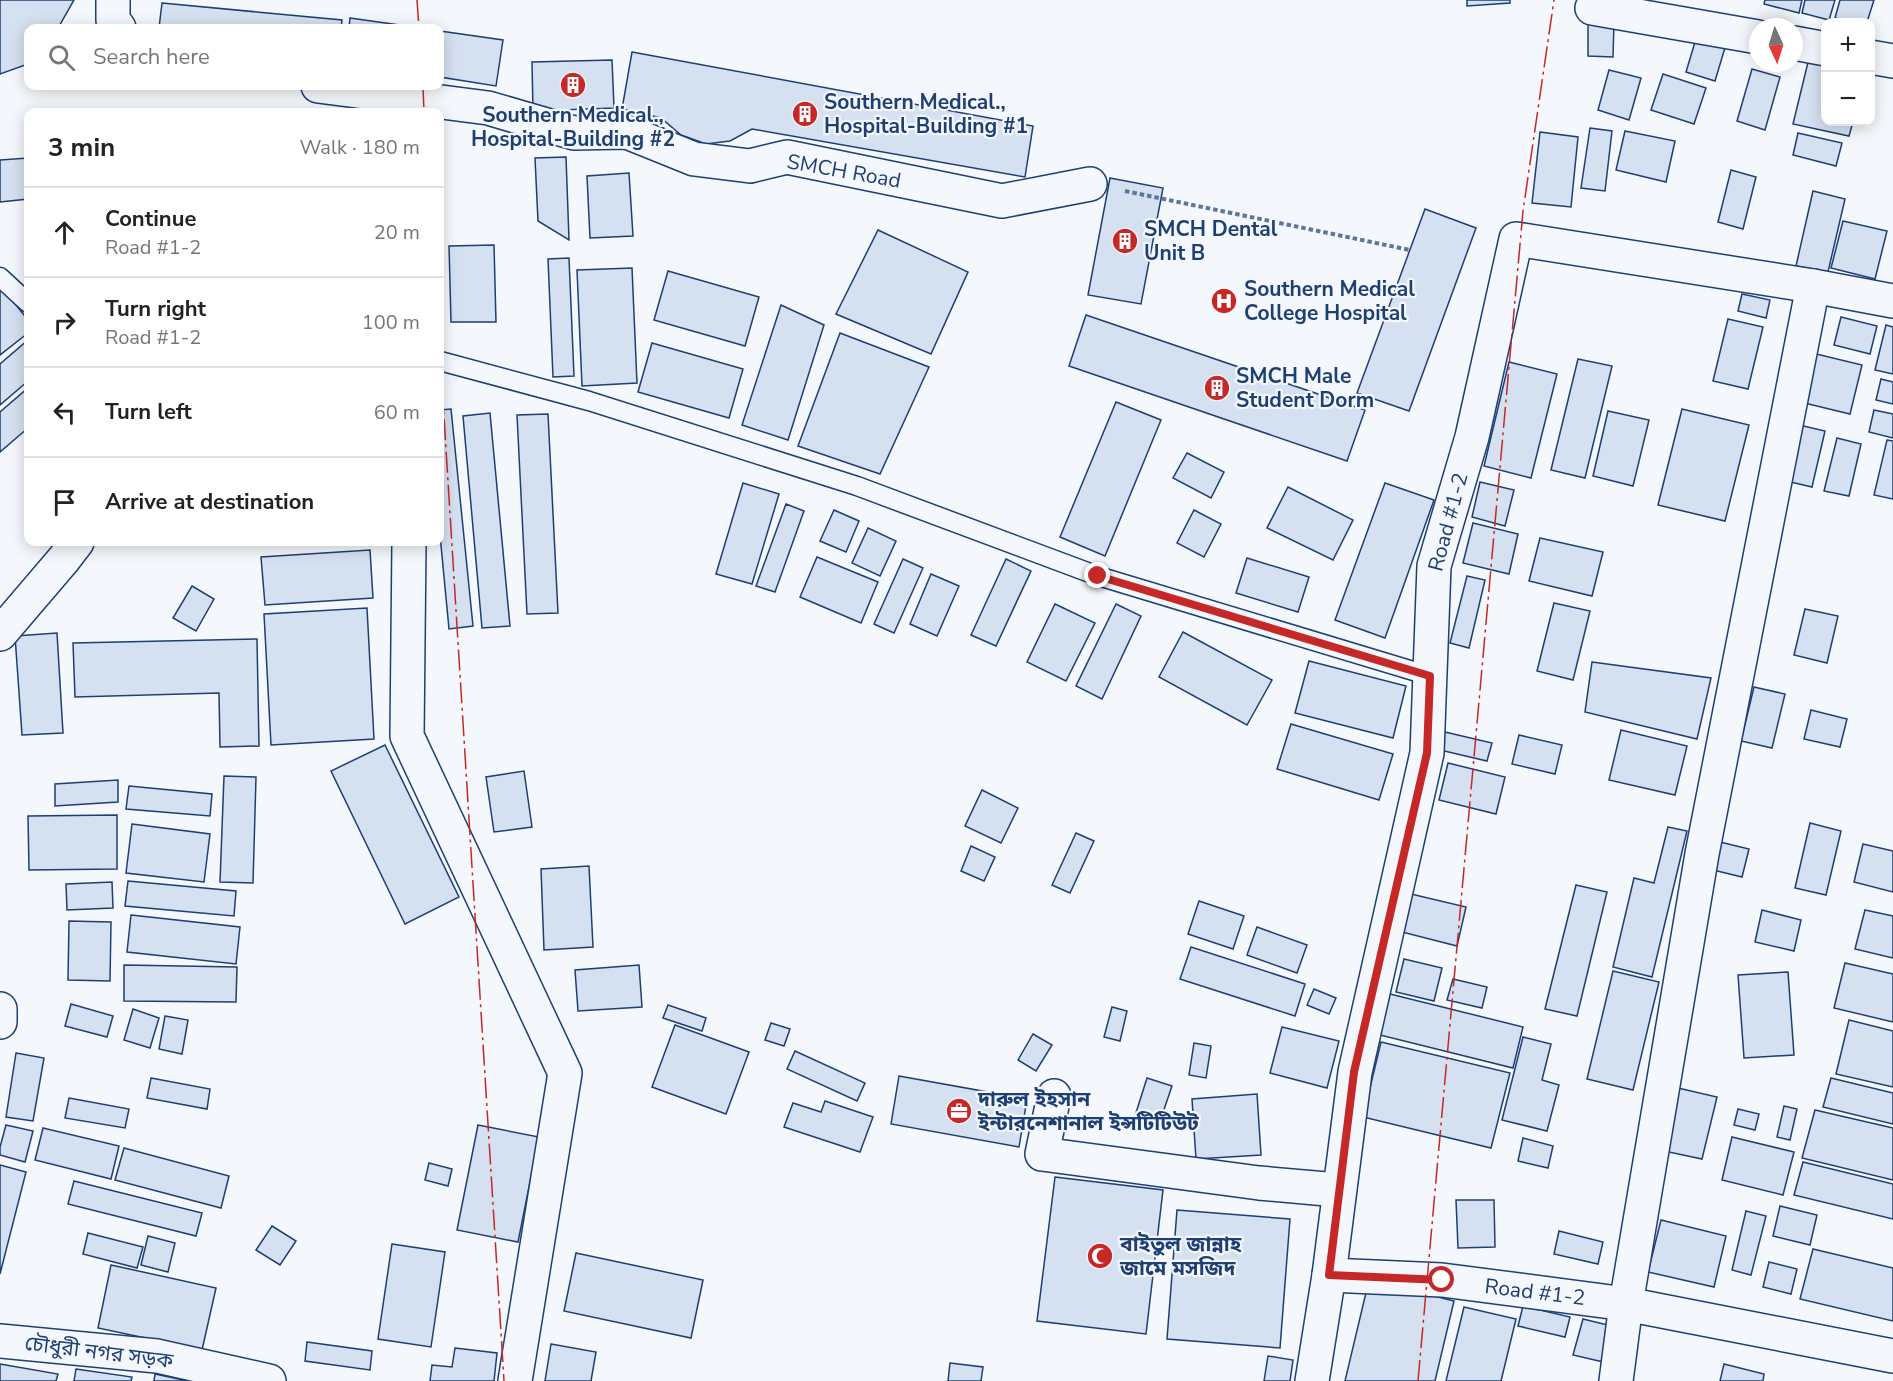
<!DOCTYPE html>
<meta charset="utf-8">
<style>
body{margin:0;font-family:"Nunito Sans","Noto Sans Bengali",sans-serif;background:#f2f2f2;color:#222}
.controls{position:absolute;right:18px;top:18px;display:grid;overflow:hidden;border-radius:12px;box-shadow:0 3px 15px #0003}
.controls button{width:54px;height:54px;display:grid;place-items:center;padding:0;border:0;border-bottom:2px solid #e0e0e0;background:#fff;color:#222;font:30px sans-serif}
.compass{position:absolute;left:1749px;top:18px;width:54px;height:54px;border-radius:50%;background:#fff;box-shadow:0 3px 15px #0003;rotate:176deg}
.stop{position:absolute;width:18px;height:18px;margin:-14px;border:4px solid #c62828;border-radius:50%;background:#fff}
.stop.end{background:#c62828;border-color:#fff;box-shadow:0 2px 6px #0008}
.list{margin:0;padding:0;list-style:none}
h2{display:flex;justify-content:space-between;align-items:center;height:78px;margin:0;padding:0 24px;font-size:26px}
h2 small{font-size:20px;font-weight:400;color:#767676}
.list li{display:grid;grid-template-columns:39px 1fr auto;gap:18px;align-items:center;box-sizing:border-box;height:90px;padding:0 24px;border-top:2px solid #e0e0e0}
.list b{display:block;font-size:22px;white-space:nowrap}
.list p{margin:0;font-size:20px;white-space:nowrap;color:#767676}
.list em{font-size:20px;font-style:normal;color:#767676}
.icon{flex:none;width:33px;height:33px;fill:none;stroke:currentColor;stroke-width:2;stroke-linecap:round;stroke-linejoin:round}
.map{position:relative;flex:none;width:1893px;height:1381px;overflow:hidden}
.search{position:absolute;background:#fff;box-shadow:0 3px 15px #0003;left:24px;top:24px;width:420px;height:66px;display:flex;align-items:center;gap:15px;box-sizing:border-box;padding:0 21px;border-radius:12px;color:#767676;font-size:22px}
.panel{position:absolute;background:#fff;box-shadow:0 3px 15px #0003;left:24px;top:108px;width:420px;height:438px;border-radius:12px}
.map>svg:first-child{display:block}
.building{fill:#d5e0f0;stroke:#1d3f73;stroke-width:1.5}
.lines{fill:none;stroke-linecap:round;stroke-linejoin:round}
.lane-casing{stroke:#1d3f73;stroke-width:21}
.street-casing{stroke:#1d3f73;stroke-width:36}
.path{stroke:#5e769c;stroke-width:4;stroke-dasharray:4.5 3;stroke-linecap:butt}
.lane{stroke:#f4f7fb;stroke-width:18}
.street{stroke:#f4f7fb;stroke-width:33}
.power{stroke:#c62828;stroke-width:1.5;stroke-dasharray:21 4.5 3 4.5;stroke-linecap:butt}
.route{stroke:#c62828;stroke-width:8}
.labels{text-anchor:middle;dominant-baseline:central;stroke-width:4.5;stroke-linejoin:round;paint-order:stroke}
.poi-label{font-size:21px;font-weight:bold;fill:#1d3f73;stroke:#f4f7fb;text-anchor:start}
.street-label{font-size:21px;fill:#1d3f73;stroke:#f4f7fb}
</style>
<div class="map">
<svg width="1893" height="1381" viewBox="0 0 1893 1381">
<rect width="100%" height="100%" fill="#f4f7fb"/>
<g class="building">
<polygon points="0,0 74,0 58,28 28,28 28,64 0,74"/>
<polygon points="1467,0 1510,0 1510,3 1467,6"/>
<polygon points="1765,0 1802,0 1799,13 1764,4"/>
<polygon points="1805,0 1835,0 1829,20 1802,13"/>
<polygon points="1840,0 1874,0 1867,22 1849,22 1835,18"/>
<polygon points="162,3 342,20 341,28 159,28"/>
<polygon points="350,18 421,28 349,28"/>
<polygon points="1588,21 1614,22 1613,57 1588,56"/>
<polygon points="440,31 503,40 496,86 440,77"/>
<polygon points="1698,32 1727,41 1715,81 1686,72"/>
<polygon points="632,52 1033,126 1025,177 752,129 730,141 706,144 681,135 661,118 622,109"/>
<polygon points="1810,54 1826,58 1826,122 1853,122 1849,136 1793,124"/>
<polygon points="612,60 614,108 533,111 532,62"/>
<polygon points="1752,69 1780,77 1765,130 1737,121"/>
<polygon points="1609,70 1641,78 1629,120 1598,110"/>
<polygon points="1663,74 1706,88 1694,124 1651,110"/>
<polygon points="1590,128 1612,131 1605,191 1581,188"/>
<polygon points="1625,131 1675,141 1666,182 1616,170"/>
<polygon points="1540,132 1578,137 1571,207 1532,203"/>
<polygon points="1798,133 1842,143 1836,166 1793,155"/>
<polygon points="566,157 569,240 538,221 535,158"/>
<polygon points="28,158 28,199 0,202 0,160"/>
<polygon points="1731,170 1756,177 1743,229 1718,222"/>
<polygon points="629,173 633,236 590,238 587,176"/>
<polygon points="1110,178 1163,188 1141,304 1088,295"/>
<polygon points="1813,191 1845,199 1828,272 1796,266"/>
<polygon points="1425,209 1476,228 1409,411 1357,393"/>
<polygon points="1843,221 1887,231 1875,279 1831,268"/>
<polygon points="878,230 968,272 931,354 836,314"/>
<polygon points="494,245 496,322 451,322 449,246"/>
<polygon points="569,258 574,376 553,377 548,259"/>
<polygon points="632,268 637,383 582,386 577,270"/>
<polygon points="668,271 759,297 745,346 654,320"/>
<polygon points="0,285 28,320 28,333 0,355"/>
<polygon points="1742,294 1770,300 1766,318 1738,311"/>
<polygon points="781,305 824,325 788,440 742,425"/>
<polygon points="1086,315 1365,410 1347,461 1069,366"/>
<polygon points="1841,317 1877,326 1870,354 1834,345"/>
<polygon points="1728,319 1763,327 1748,389 1713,381"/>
<polygon points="1886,325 1893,327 1893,374 1875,370"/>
<polygon points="840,333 929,367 880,474 798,446"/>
<polygon points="28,340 28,381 0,405 0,364"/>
<polygon points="652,343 743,369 729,418 638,392"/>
<polygon points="1808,352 1862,365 1850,414 1796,401"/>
<polygon points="1578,359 1612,366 1585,478 1551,470"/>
<polygon points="1509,362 1557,374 1531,478 1484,466"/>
<polygon points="1881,379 1893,382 1893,404 1876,400"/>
<polygon points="28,388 28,428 0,452 0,412"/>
<polygon points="1116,402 1161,420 1105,556 1060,537"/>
<polygon points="451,409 473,626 449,629 440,535 440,410"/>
<polygon points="1682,409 1749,425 1725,521 1658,505"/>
<polygon points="1874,410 1893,414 1893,438 1869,432"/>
<polygon points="1608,411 1649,420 1633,486 1593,476"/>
<polygon points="490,413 510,626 482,628 463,416"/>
<polygon points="548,414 558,613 527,614 517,415"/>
<polygon points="1795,424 1825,431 1812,487 1782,480"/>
<polygon points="1837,438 1861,444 1849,496 1824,491"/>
<polygon points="1887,440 1893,441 1893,499 1874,495"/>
<polygon points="1187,453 1224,472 1211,498 1173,478"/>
<polygon points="1480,482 1514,490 1505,526 1472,517"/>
<polygon points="743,483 779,494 752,584 716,574"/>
<polygon points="1385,483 1434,500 1385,638 1335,620"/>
<polygon points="1288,487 1353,520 1333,560 1267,528"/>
<polygon points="786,504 804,511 775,592 756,586"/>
<polygon points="834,510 859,521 846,552 820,541"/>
<polygon points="1194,510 1221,524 1204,557 1177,543"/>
<polygon points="1473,523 1518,534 1509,574 1463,563"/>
<polygon points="868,528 896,541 880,576 852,563"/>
<polygon points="1540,538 1603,552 1592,596 1529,581"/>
<polygon points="370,550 373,598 265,605 261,557"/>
<polygon points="817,557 878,582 861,623 800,597"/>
<polygon points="1247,558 1309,577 1298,612 1236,593"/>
<polygon points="903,559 923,568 894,633 874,624"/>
<polygon points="1006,559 1031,571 996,646 971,635"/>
<polygon points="931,574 959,586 937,636 910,624"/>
<polygon points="1467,576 1485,580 1469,648 1450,643"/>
<polygon points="192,586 214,599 196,631 173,618"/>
<polygon points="1554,603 1590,611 1573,680 1537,671"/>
<polygon points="1055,604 1095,623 1066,681 1027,662"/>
<polygon points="1116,604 1141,616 1102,699 1076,686"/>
<polygon points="367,608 374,739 271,745 264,614"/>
<polygon points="1805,609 1838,616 1827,663 1794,655"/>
<polygon points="1183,632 1272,680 1247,725 1159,677"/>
<polygon points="57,633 63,733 22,735 15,636"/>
<polygon points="257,639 259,746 220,747 219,693 75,697 73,643"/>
<polygon points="1309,661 1406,686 1393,738 1295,713"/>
<polygon points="1592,662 1711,678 1697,739 1585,712"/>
<polygon points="1754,687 1785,694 1772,748 1741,741"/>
<polygon points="1811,710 1847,719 1840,747 1804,739"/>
<polygon points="1291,724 1393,754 1379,800 1277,769"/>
<polygon points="1621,730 1687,746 1675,795 1609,780"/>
<polygon points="1445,732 1492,743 1487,761 1440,750"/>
<polygon points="1519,735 1562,745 1555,774 1512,764"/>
<polygon points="385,745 459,897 405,924 331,771"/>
<polygon points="1448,763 1505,777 1496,814 1439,800"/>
<polygon points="524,771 532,827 494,832 486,777"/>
<polygon points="224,776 256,777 253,883 220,882"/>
<polygon points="118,780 118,802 55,806 55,784"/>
<polygon points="129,786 212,794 210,816 126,809"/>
<polygon points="982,790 1018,808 1001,843 965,826"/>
<polygon points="117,815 117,869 29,870 28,816"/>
<polygon points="1810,823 1841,831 1826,895 1795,888"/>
<polygon points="132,824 210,834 204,882 126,873"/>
<polygon points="1668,827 1687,831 1652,977 1613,967 1634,878 1654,883"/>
<polygon points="1076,833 1094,841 1070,893 1052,885"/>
<polygon points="1720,842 1749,849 1742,877 1713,870"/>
<polygon points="1863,844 1893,851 1893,892 1854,882"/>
<polygon points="971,846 995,857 984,881 961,871"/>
<polygon points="589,866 593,947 544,950 541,869"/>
<polygon points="128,881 236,891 234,916 125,906"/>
<polygon points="112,882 113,908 67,910 66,884"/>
<polygon points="1576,885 1607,892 1577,1016 1545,1009"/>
<polygon points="1411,894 1466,907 1457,946 1402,932"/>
<polygon points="1199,901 1244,916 1233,949 1188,934"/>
<polygon points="1762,910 1801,920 1794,951 1755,942"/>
<polygon points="1865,910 1893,916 1893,958 1855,949"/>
<polygon points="131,915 240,927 236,964 127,952"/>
<polygon points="69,921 111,922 110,981 68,980"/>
<polygon points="1257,927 1307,945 1297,973 1247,955"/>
<polygon points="1191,947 1305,984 1295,1016 1180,979"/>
<polygon points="1404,959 1442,968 1434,1001 1396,992"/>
<polygon points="1845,963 1893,974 1893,1022 1834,1008"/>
<polygon points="124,965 237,967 236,1002 124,1001"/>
<polygon points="639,965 642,1007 578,1011 575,970"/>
<polygon points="1613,971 1659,982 1633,1090 1587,1079"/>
<polygon points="1788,972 1794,1055 1744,1058 1738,975"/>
<polygon points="1453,979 1487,987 1482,1008 1447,1000"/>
<polygon points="1314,989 1336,998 1329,1014 1307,1005"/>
<polygon points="1386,993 1523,1027 1513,1068 1376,1034"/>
<polygon points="71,1004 113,1016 107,1037 65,1026"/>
<polygon points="668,1005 706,1018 702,1031 663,1018"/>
<polygon points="1112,1007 1127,1011 1120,1041 1104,1037"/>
<polygon points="133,1009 159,1018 150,1048 124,1040"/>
<polygon points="165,1016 188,1020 182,1054 159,1049"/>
<polygon points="1849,1020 1893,1031 1893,1087 1836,1074"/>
<polygon points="771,1023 790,1029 784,1046 765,1040"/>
<polygon points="675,1025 749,1052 726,1114 652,1087"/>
<polygon points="1282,1027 1339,1041 1327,1088 1270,1073"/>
<polygon points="1033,1034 1052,1045 1036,1071 1018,1060"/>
<polygon points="1523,1037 1551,1044 1542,1080 1559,1085 1547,1131 1502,1120"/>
<polygon points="1381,1042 1510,1073 1491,1148 1363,1117"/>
<polygon points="1194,1043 1211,1046 1206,1078 1189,1075"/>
<polygon points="795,1051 865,1083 857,1101 787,1069"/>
<polygon points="16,1053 44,1058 33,1121 6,1117"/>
<polygon points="899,1076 1027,1099 1019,1147 891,1124"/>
<polygon points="151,1078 210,1089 207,1109 147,1098"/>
<polygon points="1147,1078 1172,1086 1158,1127 1134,1119"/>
<polygon points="1831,1078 1893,1093 1893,1124 1823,1107"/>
<polygon points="1678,1088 1717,1097 1702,1159 1664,1151"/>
<polygon points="1257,1094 1261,1155 1196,1159 1192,1099"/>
<polygon points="69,1098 129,1109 125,1128 65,1118"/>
<polygon points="825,1101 873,1117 860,1152 784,1127 793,1103 821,1112"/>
<polygon points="1784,1106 1797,1109 1790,1140 1777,1137"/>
<polygon points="1738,1109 1759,1114 1755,1130 1734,1125"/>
<polygon points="1815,1110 1893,1128 1893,1180 1802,1158"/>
<polygon points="6,1125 33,1131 25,1162 0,1155 0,1147"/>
<polygon points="478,1125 539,1137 518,1242 457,1230"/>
<polygon points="43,1128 119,1146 111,1179 35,1160"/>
<polygon points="1732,1137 1794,1152 1783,1195 1722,1180"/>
<polygon points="1523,1138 1553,1146 1548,1168 1518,1161"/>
<polygon points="124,1148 229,1176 221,1208 115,1180"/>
<polygon points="1803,1162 1893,1184 1893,1219 1794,1195"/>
<polygon points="429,1163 452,1169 448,1186 425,1180"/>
<polygon points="0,1165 26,1172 0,1274"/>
<polygon points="1055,1177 1163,1190 1146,1334 1037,1321"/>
<polygon points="74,1181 202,1213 196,1236 68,1204"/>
<polygon points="1456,1200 1494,1200 1495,1247 1458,1248"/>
<polygon points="1780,1206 1817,1215 1810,1245 1773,1236"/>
<polygon points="1177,1210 1290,1219 1280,1348 1167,1339"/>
<polygon points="1746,1211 1766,1216 1751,1275 1732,1270"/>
<polygon points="1661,1220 1726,1236 1714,1287 1648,1272"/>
<polygon points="272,1226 296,1241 280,1265 256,1250"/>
<polygon points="1559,1231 1603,1242 1598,1264 1554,1254"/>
<polygon points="88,1233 143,1247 137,1268 83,1254"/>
<polygon points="148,1236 175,1243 168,1272 141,1265"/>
<polygon points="392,1244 445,1252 431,1347 378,1339"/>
<polygon points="1813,1249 1893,1268 1893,1321 1800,1299"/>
<polygon points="576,1253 703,1280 691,1338 564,1311"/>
<polygon points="1769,1262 1797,1269 1791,1294 1763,1287"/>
<polygon points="111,1265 216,1288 202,1350 98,1328"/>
<polygon points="1369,1280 1454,1301 1435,1381 1345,1381"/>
<polygon points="1523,1306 1570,1317 1565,1337 1518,1326"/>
<polygon points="1464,1307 1516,1319 1501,1381 1446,1381"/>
<polygon points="1583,1319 1620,1328 1612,1364 1573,1355"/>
<polygon points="307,1342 372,1351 370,1370 305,1361"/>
<polygon points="551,1344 596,1352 591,1381 545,1381"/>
<polygon points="455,1348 497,1353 494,1381 430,1381 432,1365 452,1367"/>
<polygon points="1268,1356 1293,1360 1290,1381 1264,1381"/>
<polygon points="950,1363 983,1367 981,1381 948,1381"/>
<polygon points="0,1364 58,1374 56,1381 0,1381"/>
<polygon points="1724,1364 1764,1374 1763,1381 1720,1381"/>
<polygon points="76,1369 132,1377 131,1381 74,1381"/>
<polygon points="155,1374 188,1381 154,1381"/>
</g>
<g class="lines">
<g class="lane-casing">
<g id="lane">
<polyline points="0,277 28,303"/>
<polyline points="440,361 589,401 857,486 1098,576 1430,676"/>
</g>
</g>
<g class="street-casing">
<g id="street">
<polyline points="113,0 113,20 119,28"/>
<polyline points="1592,8 1758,37"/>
<polyline points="1794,43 1826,49"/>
<polyline points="1870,57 1893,61"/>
<polyline points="318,86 488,108 574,133 627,132 694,159 750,166 787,157 1002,201 1090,184"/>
<polyline points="409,542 407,736 565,1073 515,1381"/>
<polyline points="0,634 64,559 77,542"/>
<polyline points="0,1009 0,1022"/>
<polyline points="1054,1096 1042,1154 1259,1183 1338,1190"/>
<polyline points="1329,1275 1442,1280 1626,1304 1893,1356"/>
<polyline points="0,1341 157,1356 269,1381"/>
<polyline points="1312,1381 1329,1275 1355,1072 1427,753 1434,566 1472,437 1516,239 1813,286 1893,301"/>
<polyline points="1616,1381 1626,1304 1702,854 1813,286"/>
</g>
</g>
<polyline class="path" points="1125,191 1410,250"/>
<use href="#lane" class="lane"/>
<use href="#street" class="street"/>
<g class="power">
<polyline points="417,0 419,28"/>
<polyline points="423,86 424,112"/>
<polyline points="440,353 504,1381"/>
<polyline points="1418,1381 1523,211 1554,0"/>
</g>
</g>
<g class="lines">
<polyline class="route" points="1098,576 1430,676 1427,753 1354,1072 1329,1275 1442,1280"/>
</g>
<defs>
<g id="building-disc" transform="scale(1.35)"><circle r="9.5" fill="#c62828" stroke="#f4f7fb"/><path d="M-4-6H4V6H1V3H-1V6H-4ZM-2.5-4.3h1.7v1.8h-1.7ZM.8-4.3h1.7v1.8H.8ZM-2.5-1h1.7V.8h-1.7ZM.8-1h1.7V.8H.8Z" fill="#fff"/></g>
<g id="hospital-disc" transform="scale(1.35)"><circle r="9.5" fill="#c62828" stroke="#f4f7fb"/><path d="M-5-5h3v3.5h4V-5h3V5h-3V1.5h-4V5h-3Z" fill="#fff"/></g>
<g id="office-disc" transform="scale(1.35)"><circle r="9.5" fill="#c62828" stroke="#f4f7fb"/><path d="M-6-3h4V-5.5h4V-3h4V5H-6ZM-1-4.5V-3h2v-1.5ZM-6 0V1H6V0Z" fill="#fff"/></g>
<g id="mosque-disc" transform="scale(1.35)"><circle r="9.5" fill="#c62828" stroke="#f4f7fb"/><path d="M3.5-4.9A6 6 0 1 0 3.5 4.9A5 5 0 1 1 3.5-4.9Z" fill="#fff"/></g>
</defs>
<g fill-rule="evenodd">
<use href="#building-disc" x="573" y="85"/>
<use href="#building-disc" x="805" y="114"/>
<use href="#building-disc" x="1125" y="241"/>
<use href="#hospital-disc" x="1224" y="301"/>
<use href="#building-disc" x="1217" y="388"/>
<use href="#office-disc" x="959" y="1111"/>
<use href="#mosque-disc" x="1100" y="1256"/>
</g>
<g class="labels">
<g class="poi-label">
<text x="824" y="102">Southern Medical.,<tspan x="824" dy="24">Hospital-Building #1</tspan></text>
<text x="573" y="115" text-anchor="middle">Southern Medical.,<tspan x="573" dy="24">Hospital-Building #2</tspan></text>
<text x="1144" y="229">SMCH Dental<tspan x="1144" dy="24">Unit B</tspan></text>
<text x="1244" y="289">Southern Medical<tspan x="1244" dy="24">College Hospital</tspan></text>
<text x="1236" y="376">SMCH Male<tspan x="1236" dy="24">Student Dorm</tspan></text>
<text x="978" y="1099">দারুল ইহসান<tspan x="978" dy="24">ইন্টারনেশানাল ইন্সটিটিউট</tspan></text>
<text x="1120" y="1244">বাইতুল জান্নাহ<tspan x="1120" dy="24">জামে মসজিদ</tspan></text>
</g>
<g class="street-label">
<text transform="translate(844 171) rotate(10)">SMCH Road</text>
<text transform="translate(1448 522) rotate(-75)">Road #1-2</text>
<text transform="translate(1535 1292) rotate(7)">Road #1-2</text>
<text transform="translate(99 1352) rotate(7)">চৌধুরী নগর সড়ক</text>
</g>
</g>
</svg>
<div class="controls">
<button>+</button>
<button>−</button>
</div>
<svg class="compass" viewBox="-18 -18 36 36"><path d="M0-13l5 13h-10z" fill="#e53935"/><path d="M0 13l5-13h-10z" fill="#767676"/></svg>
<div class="stop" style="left:1442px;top:1280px"></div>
<div class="stop end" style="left:1098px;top:576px"></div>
<div class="search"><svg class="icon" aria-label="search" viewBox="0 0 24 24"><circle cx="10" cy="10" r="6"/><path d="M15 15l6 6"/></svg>Search here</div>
<section class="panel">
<h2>3 min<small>Walk · 180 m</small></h2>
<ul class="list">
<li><svg class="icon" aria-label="ahead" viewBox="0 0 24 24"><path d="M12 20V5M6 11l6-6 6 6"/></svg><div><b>Continue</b><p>Road #1-2</p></div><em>20 m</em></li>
<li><svg class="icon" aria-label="right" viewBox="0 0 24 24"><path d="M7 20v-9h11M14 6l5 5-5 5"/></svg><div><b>Turn right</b><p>Road #1-2</p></div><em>100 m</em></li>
<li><svg class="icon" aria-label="left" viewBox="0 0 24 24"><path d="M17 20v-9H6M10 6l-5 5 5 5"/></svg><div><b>Turn left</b></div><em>60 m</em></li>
<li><svg class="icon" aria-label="arrive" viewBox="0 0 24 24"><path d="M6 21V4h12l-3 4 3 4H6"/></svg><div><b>Arrive at destination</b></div></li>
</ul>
</section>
</div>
